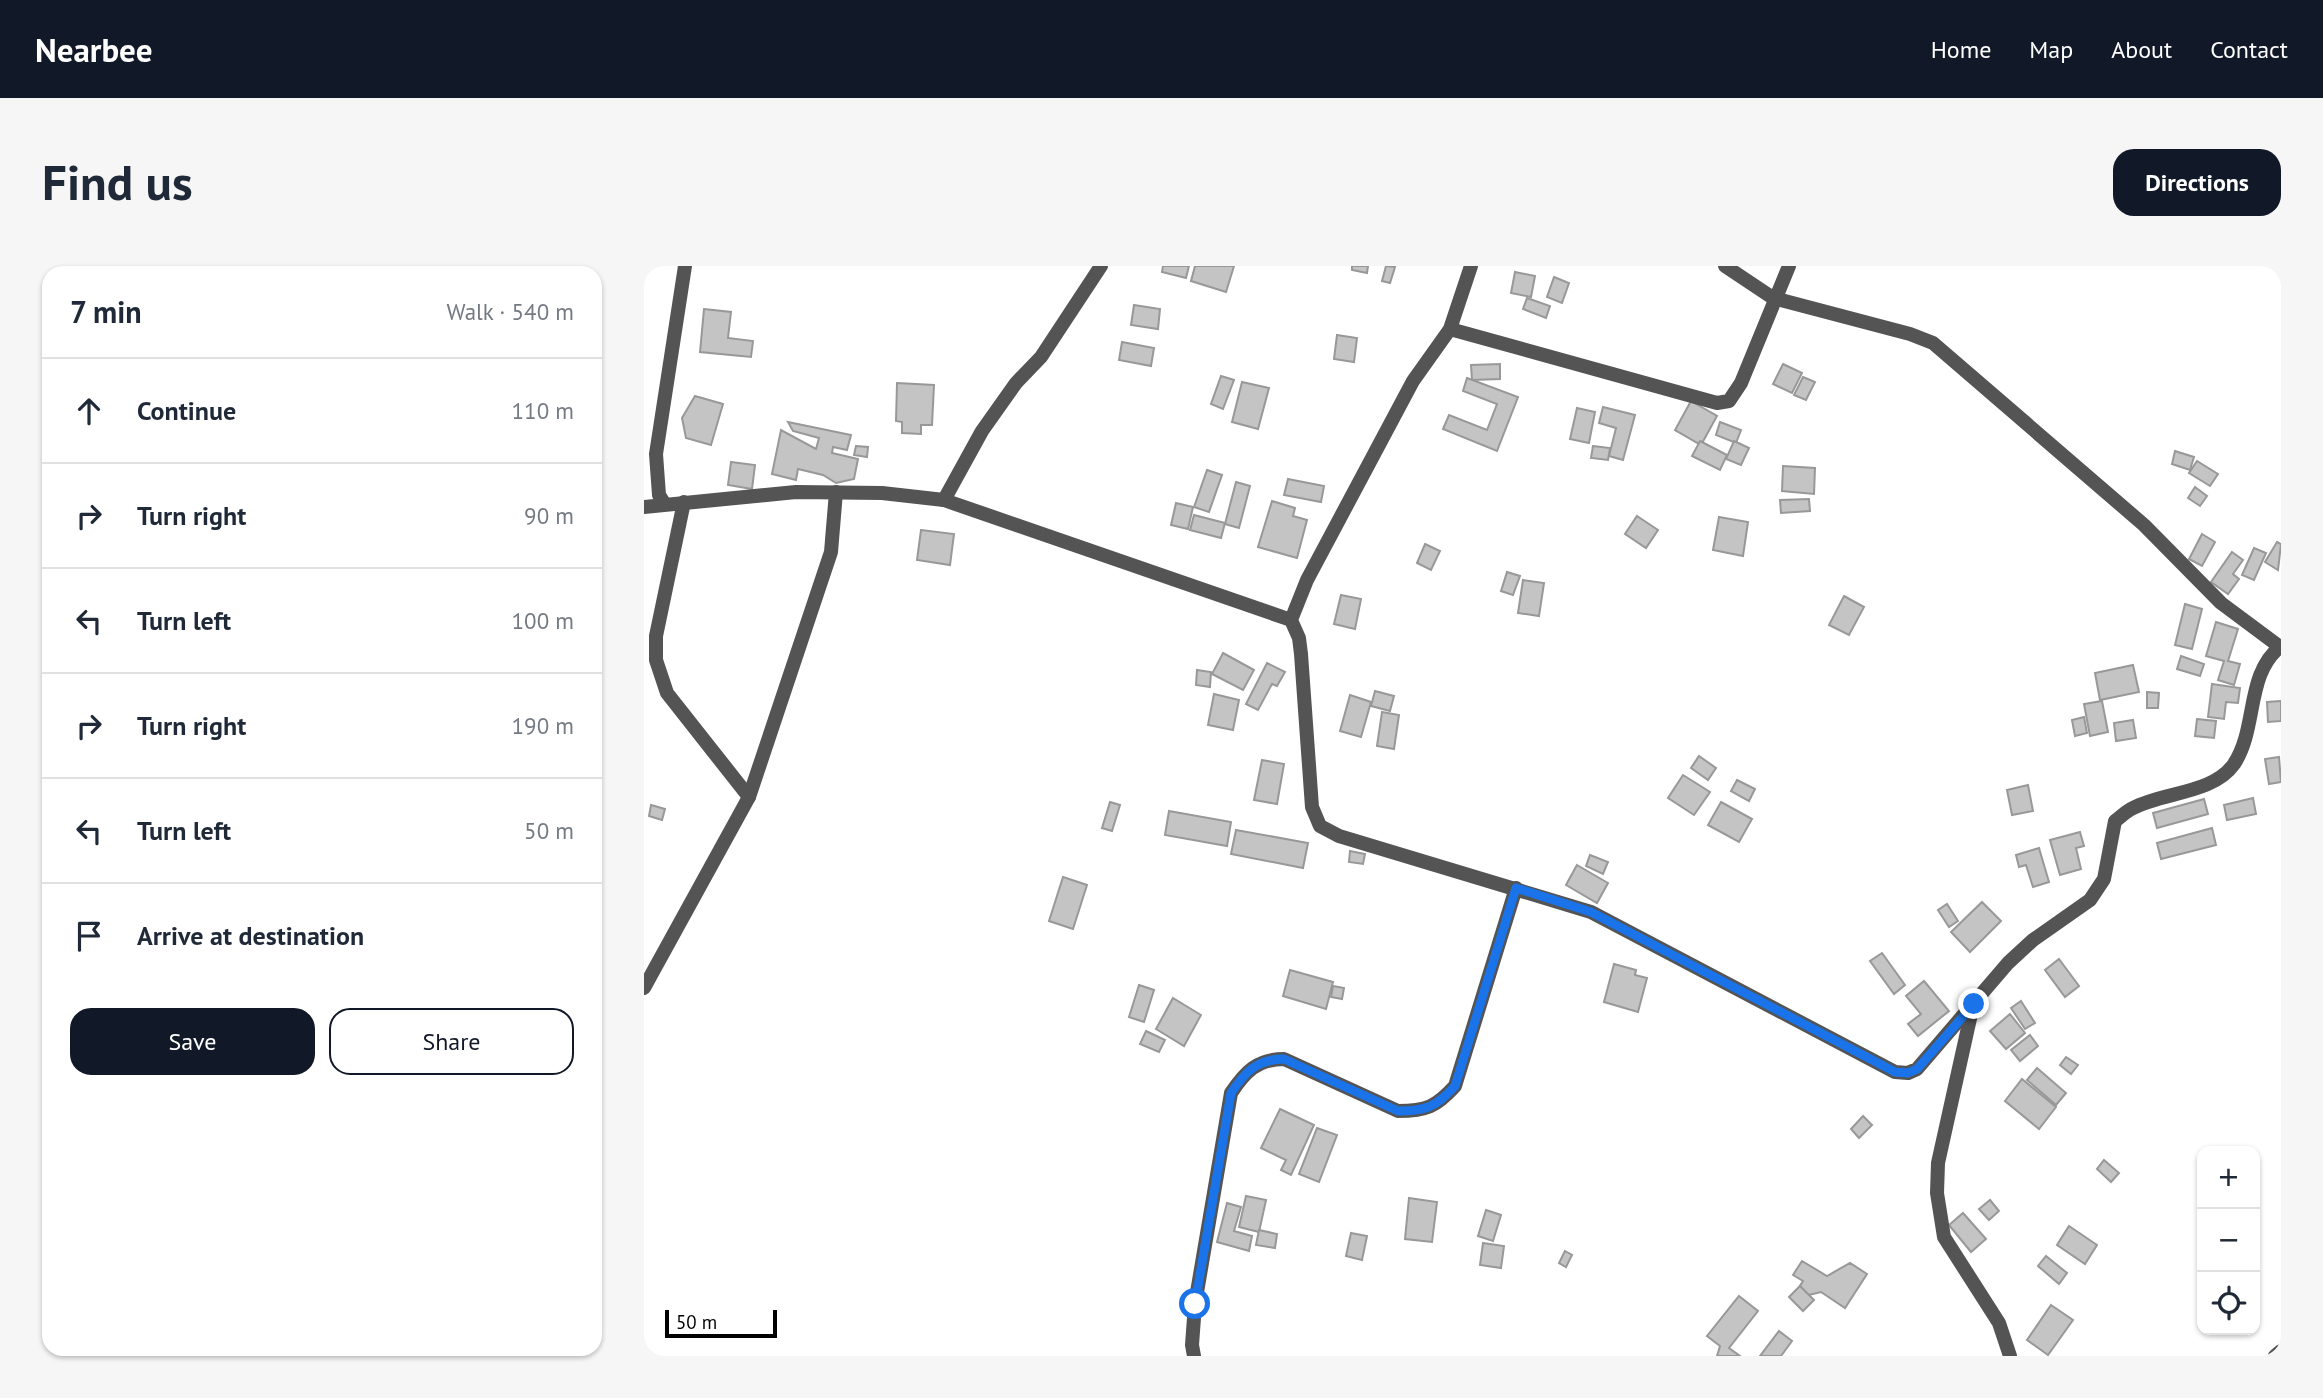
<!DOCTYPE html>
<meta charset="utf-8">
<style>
body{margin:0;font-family:"PT Sans",sans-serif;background:#f6f6f7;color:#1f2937}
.controls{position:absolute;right:21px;bottom:21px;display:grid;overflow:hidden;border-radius:14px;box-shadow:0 2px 5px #0004}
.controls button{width:63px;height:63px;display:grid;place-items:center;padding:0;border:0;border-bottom:2px solid #e0e1e3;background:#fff;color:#1f2937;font:35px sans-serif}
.scale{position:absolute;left:21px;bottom:18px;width:112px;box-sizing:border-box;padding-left:7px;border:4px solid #000;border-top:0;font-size:19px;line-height:24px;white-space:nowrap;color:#000;-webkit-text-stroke:5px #fff;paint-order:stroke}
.stop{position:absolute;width:21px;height:21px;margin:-16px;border:5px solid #1a73e8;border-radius:50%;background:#fff}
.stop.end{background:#1a73e8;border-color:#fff;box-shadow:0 2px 7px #0008}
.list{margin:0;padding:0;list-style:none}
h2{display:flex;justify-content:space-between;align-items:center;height:91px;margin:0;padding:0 28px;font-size:30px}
h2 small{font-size:23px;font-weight:400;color:#747a83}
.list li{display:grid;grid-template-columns:46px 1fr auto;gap:21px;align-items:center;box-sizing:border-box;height:105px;padding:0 28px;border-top:2px solid #e0e1e3}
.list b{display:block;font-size:26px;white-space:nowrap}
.list em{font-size:23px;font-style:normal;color:#747a83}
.actions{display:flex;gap:14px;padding:21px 28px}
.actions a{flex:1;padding:16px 0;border:2px solid #111827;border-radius:21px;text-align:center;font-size:24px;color:#111827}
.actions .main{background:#111827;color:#fff}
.icon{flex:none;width:38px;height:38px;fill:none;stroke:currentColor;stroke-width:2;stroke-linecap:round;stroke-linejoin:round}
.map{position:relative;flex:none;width:1637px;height:1090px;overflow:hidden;border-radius:21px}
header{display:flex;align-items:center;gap:42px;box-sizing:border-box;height:98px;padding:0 35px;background:#111827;color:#fff}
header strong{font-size:33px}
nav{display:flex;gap:38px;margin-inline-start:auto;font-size:24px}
.intro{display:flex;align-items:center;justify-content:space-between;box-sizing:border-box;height:168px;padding:0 42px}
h1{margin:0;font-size:49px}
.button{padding:18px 32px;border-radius:21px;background:#111827;color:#fff;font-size:24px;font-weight:700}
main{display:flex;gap:42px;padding:0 42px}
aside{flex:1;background:#fff;border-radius:21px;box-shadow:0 2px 5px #0004}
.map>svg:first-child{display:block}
.building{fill:#c4c4c4;stroke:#989898;stroke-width:2}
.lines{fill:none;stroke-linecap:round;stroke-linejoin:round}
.street{stroke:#545454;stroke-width:14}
.route{stroke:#1a73e8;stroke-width:9}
</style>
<header>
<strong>Nearbee</strong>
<nav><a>Home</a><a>Map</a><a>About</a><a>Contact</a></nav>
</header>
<div class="intro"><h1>Find us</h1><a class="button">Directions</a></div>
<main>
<aside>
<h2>7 min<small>Walk · 540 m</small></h2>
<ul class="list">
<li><svg class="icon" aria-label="ahead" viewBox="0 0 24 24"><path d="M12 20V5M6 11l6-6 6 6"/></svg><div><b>Continue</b></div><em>110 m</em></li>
<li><svg class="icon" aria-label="right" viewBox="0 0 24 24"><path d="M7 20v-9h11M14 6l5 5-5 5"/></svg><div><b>Turn right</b></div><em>90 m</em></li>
<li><svg class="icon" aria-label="left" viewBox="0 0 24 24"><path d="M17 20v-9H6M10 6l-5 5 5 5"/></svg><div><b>Turn left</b></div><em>100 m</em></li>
<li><svg class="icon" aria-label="right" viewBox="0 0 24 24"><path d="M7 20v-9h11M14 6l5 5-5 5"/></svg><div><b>Turn right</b></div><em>190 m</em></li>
<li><svg class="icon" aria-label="left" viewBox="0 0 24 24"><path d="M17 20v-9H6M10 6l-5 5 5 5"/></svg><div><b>Turn left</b></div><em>50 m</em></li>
<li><svg class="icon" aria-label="arrive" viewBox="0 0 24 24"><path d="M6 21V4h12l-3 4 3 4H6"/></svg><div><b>Arrive at destination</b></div></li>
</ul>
<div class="actions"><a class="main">Save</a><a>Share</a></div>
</aside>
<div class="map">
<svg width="1637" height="1090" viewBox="0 0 1637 1090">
<rect width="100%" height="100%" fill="#fff"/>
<g class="building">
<polygon points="519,0 545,0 542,12 518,6"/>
<polygon points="551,0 590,0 582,26 547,15"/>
<polygon points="708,0 724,0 723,7 708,4"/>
<polygon points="742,0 751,1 746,17 738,15"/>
<polygon points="871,6 891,10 887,31 867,27"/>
<polygon points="910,11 925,17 918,37 903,31"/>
<polygon points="883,32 906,40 902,52 879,43"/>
<polygon points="490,39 516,43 514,63 487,59"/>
<polygon points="60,43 87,46 84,72 109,75 107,91 56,86"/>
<polygon points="693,69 713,72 710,96 690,93"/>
<polygon points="478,76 510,82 507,100 475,94"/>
<polygon points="856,98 856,113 828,114 827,99"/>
<polygon points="1139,98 1158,107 1148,127 1129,118"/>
<polygon points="577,110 590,114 579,143 567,138"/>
<polygon points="1159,111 1171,116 1162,134 1150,129"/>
<polygon points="823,112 874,131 853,185 799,163 805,149 843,164 853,138 819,125"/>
<polygon points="598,116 625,122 614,163 588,156"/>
<polygon points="253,117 290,119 288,159 277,159 277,168 258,167 258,156 252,155"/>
<polygon points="51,130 79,138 67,179 42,172 38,152"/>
<polygon points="1047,135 1073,150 1057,179 1031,164"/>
<polygon points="959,141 991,149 979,194 965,190 972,162 955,157"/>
<polygon points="933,142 951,146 945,177 926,173"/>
<polygon points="144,156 207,169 203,184 189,181 188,187 214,193 210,213 192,217 179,209 154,203 152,214 128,208 137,164 172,183 175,172 149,165"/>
<polygon points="1076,156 1097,164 1092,177 1072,169"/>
<polygon points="1056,175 1083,189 1076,204 1048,190"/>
<polygon points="1090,175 1105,182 1097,199 1082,193"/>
<polygon points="212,180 224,181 223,191 210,189"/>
<polygon points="949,180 966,182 964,194 947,192"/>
<polygon points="1531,185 1550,191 1546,204 1528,198"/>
<polygon points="1553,195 1574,208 1566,220 1545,207"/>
<polygon points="87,196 111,199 108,223 84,219"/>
<polygon points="1139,200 1171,202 1170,228 1138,225"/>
<polygon points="563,204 578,209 565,246 550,241"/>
<polygon points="644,213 680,220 677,236 640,229"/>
<polygon points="592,216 606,220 595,262 581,258"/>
<polygon points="1551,221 1563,230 1556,240 1544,232"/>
<polygon points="1165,233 1166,245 1137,247 1136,234"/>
<polygon points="628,235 651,242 649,250 663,254 653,292 614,281"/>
<polygon points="532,237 549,241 544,263 527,259"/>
<polygon points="550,249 581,257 577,272 546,264"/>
<polygon points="993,250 1014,264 1002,282 981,268"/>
<polygon points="1075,251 1104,256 1099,290 1069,284"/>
<polygon points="277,264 310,268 306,299 273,294"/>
<polygon points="1558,268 1571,276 1558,300 1545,293"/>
<polygon points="1633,276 1637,278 1634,304 1621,296"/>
<polygon points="781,278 796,285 787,304 773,297"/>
<polygon points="1610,282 1622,287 1610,314 1598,309"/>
<polygon points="1588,286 1599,294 1589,308 1595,313 1584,328 1567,316"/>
<polygon points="863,306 876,310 869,329 857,325"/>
<polygon points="879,314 900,317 895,350 874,347"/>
<polygon points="697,329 717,333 711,363 690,358"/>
<polygon points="1200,330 1220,341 1205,369 1185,359"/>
<polygon points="1541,338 1558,343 1548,383 1531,379"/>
<polygon points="1572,356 1594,363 1584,395 1596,398 1590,419 1574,414 1580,395 1562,390"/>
<polygon points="579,387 610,404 599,424 568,408"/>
<polygon points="1537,390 1560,398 1556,410 1533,403"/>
<polygon points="623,397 641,406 633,420 628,418 614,444 602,438"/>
<polygon points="1489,399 1495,426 1456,434 1451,407"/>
<polygon points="553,404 567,406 566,421 552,419"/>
<polygon points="1568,418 1596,422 1594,437 1582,436 1580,453 1564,451"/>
<polygon points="731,425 750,430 746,445 727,440"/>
<polygon points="1503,426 1515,427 1514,442 1503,442"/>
<polygon points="570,428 595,434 589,464 564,459"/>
<polygon points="706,429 727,436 717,471 696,465"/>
<polygon points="1458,435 1464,466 1446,470 1440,438"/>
<polygon points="1637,435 1637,455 1624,456 1623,436"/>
<polygon points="738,446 755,449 750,483 733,480"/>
<polygon points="1440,451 1443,467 1431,470 1428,454"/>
<polygon points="1553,453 1572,455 1570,472 1551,470"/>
<polygon points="1489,454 1492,472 1472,475 1470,457"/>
<polygon points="1055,490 1072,502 1064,514 1047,502"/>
<polygon points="1635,491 1637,516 1625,518 1621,493"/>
<polygon points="618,494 640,498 633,538 610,534"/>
<polygon points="1039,509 1066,526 1050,549 1024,532"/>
<polygon points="1093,514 1111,523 1105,535 1087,525"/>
<polygon points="1384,519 1389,545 1368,549 1363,524"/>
<polygon points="1609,532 1612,548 1583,554 1580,539"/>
<polygon points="1560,533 1564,548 1513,562 1509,547"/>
<polygon points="466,536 476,539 468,565 458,562"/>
<polygon points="1077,536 1108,553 1095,576 1064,559"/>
<polygon points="7,539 21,543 18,554 5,550"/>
<polygon points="525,545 587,556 583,580 521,569"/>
<polygon points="1568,562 1572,579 1517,593 1513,577"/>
<polygon points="592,564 664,577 659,602 587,588"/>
<polygon points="1436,566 1440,580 1432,582 1437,603 1416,609 1406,574"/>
<polygon points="1395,582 1405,616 1389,621 1382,599 1375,601 1372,589"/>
<polygon points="706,585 721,588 719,598 705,596"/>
<polygon points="946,589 964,596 959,608 942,600"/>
<polygon points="933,599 964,617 953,637 922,619"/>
<polygon points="419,611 443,619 429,663 405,655"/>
<polygon points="1338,636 1357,655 1326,686 1307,666"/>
<polygon points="1303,638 1314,655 1305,661 1294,644"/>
<polygon points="1238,687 1261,719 1250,728 1226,695"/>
<polygon points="1415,693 1435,720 1421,731 1401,704"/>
<polygon points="970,698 992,704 991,709 1003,712 994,746 960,736"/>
<polygon points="646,704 689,716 682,743 639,730"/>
<polygon points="1280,715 1305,745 1274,770 1264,758 1277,748 1262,730"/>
<polygon points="495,719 510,724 500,756 485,751"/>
<polygon points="689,720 700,722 698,733 687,731"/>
<polygon points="529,732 557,749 540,780 512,763"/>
<polygon points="1377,735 1391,757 1381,763 1367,742"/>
<polygon points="1366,748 1381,767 1362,783 1346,765"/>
<polygon points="502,765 521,774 515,786 496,778"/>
<polygon points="1386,769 1394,780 1376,795 1367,784"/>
<polygon points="1422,791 1434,799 1427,808 1416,799"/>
<polygon points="1393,802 1422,827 1412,839 1383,814"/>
<polygon points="1378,813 1412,841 1395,863 1361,835"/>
<polygon points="636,843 670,859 647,909 637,904 642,894 617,882"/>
<polygon points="1219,850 1228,859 1215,872 1207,863"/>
<polygon points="673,862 693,869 675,916 655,908"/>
<polygon points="1460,894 1475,907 1467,916 1453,903"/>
<polygon points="602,930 622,934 615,966 595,961"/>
<polygon points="765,932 793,936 788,976 761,973"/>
<polygon points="1346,934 1355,945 1345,954 1335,943"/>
<polygon points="583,937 597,941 590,965 608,970 605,985 573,976"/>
<polygon points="842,944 857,949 849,975 834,970"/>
<polygon points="1319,947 1342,973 1327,986 1305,959"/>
<polygon points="1425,960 1453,979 1441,998 1413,979"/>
<polygon points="615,964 633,968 631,982 612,979"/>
<polygon points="707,967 723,970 718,994 702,990"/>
<polygon points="839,977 860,980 857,1002 836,999"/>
<polygon points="921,985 928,989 922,1001 915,997"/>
<polygon points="1402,990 1423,1007 1415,1018 1394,1000"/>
<polygon points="1158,995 1183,1010 1206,997 1223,1008 1201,1042 1177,1026 1165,1029 1154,1023 1159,1015 1149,1009"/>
<polygon points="1156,1020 1170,1034 1159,1045 1145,1031"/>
<polygon points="1095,1030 1114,1045 1085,1082 1096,1090 1073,1090 1076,1080 1063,1070"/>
<polygon points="1407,1039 1429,1054 1404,1089 1383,1074"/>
<polygon points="1135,1065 1148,1075 1137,1090 1116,1090"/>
</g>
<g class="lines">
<g class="street">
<path d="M827 0 806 63 769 115 663 314 647 354 655 372 657 388 668 541 676 560 695 570 947 646 1251 806 1264 807 1273 803 1364 697 1389 674 1446 634 1460 613 1471 555C1477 551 1482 545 1489 542 1519 526 1569 528 1590 498 1614 462 1601 408 1637 380"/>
<polyline points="1081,0 1129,32 1266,68 1289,77 1500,259 1577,337 1636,381"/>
<polyline points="806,63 1073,137 1085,135 1097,117 1145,0"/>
<polyline points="300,234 338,165 372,117 397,91 457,0"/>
<polyline points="40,236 12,370 12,394 23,427 105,531"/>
<polyline points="20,237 15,229 12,188 41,0"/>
<polyline points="0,241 152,226 238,227 300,234 647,354"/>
<polyline points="0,722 105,531 187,286 192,226"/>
<polyline points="1329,739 1294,897 1293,927 1300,971 1355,1057 1366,1090"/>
<path d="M550 1090 548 1079 551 1038 587 827C601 806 613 793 640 793L754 845C782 845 792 841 811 820L872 622"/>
<polyline points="1631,1090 1637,1085"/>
</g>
</g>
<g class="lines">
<path class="route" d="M551 1038 587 827C601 806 613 793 640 793L754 845C782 845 792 841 811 820L872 622 947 646 1251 806 1264 807 1273 803 1330 738"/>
</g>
</svg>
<div class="controls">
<button>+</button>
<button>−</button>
<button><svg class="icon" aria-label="locate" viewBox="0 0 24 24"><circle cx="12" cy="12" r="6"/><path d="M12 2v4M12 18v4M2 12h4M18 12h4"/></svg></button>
</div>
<div class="scale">50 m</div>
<div class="stop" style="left:551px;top:1038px"></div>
<div class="stop end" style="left:1330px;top:738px"></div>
</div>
</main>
